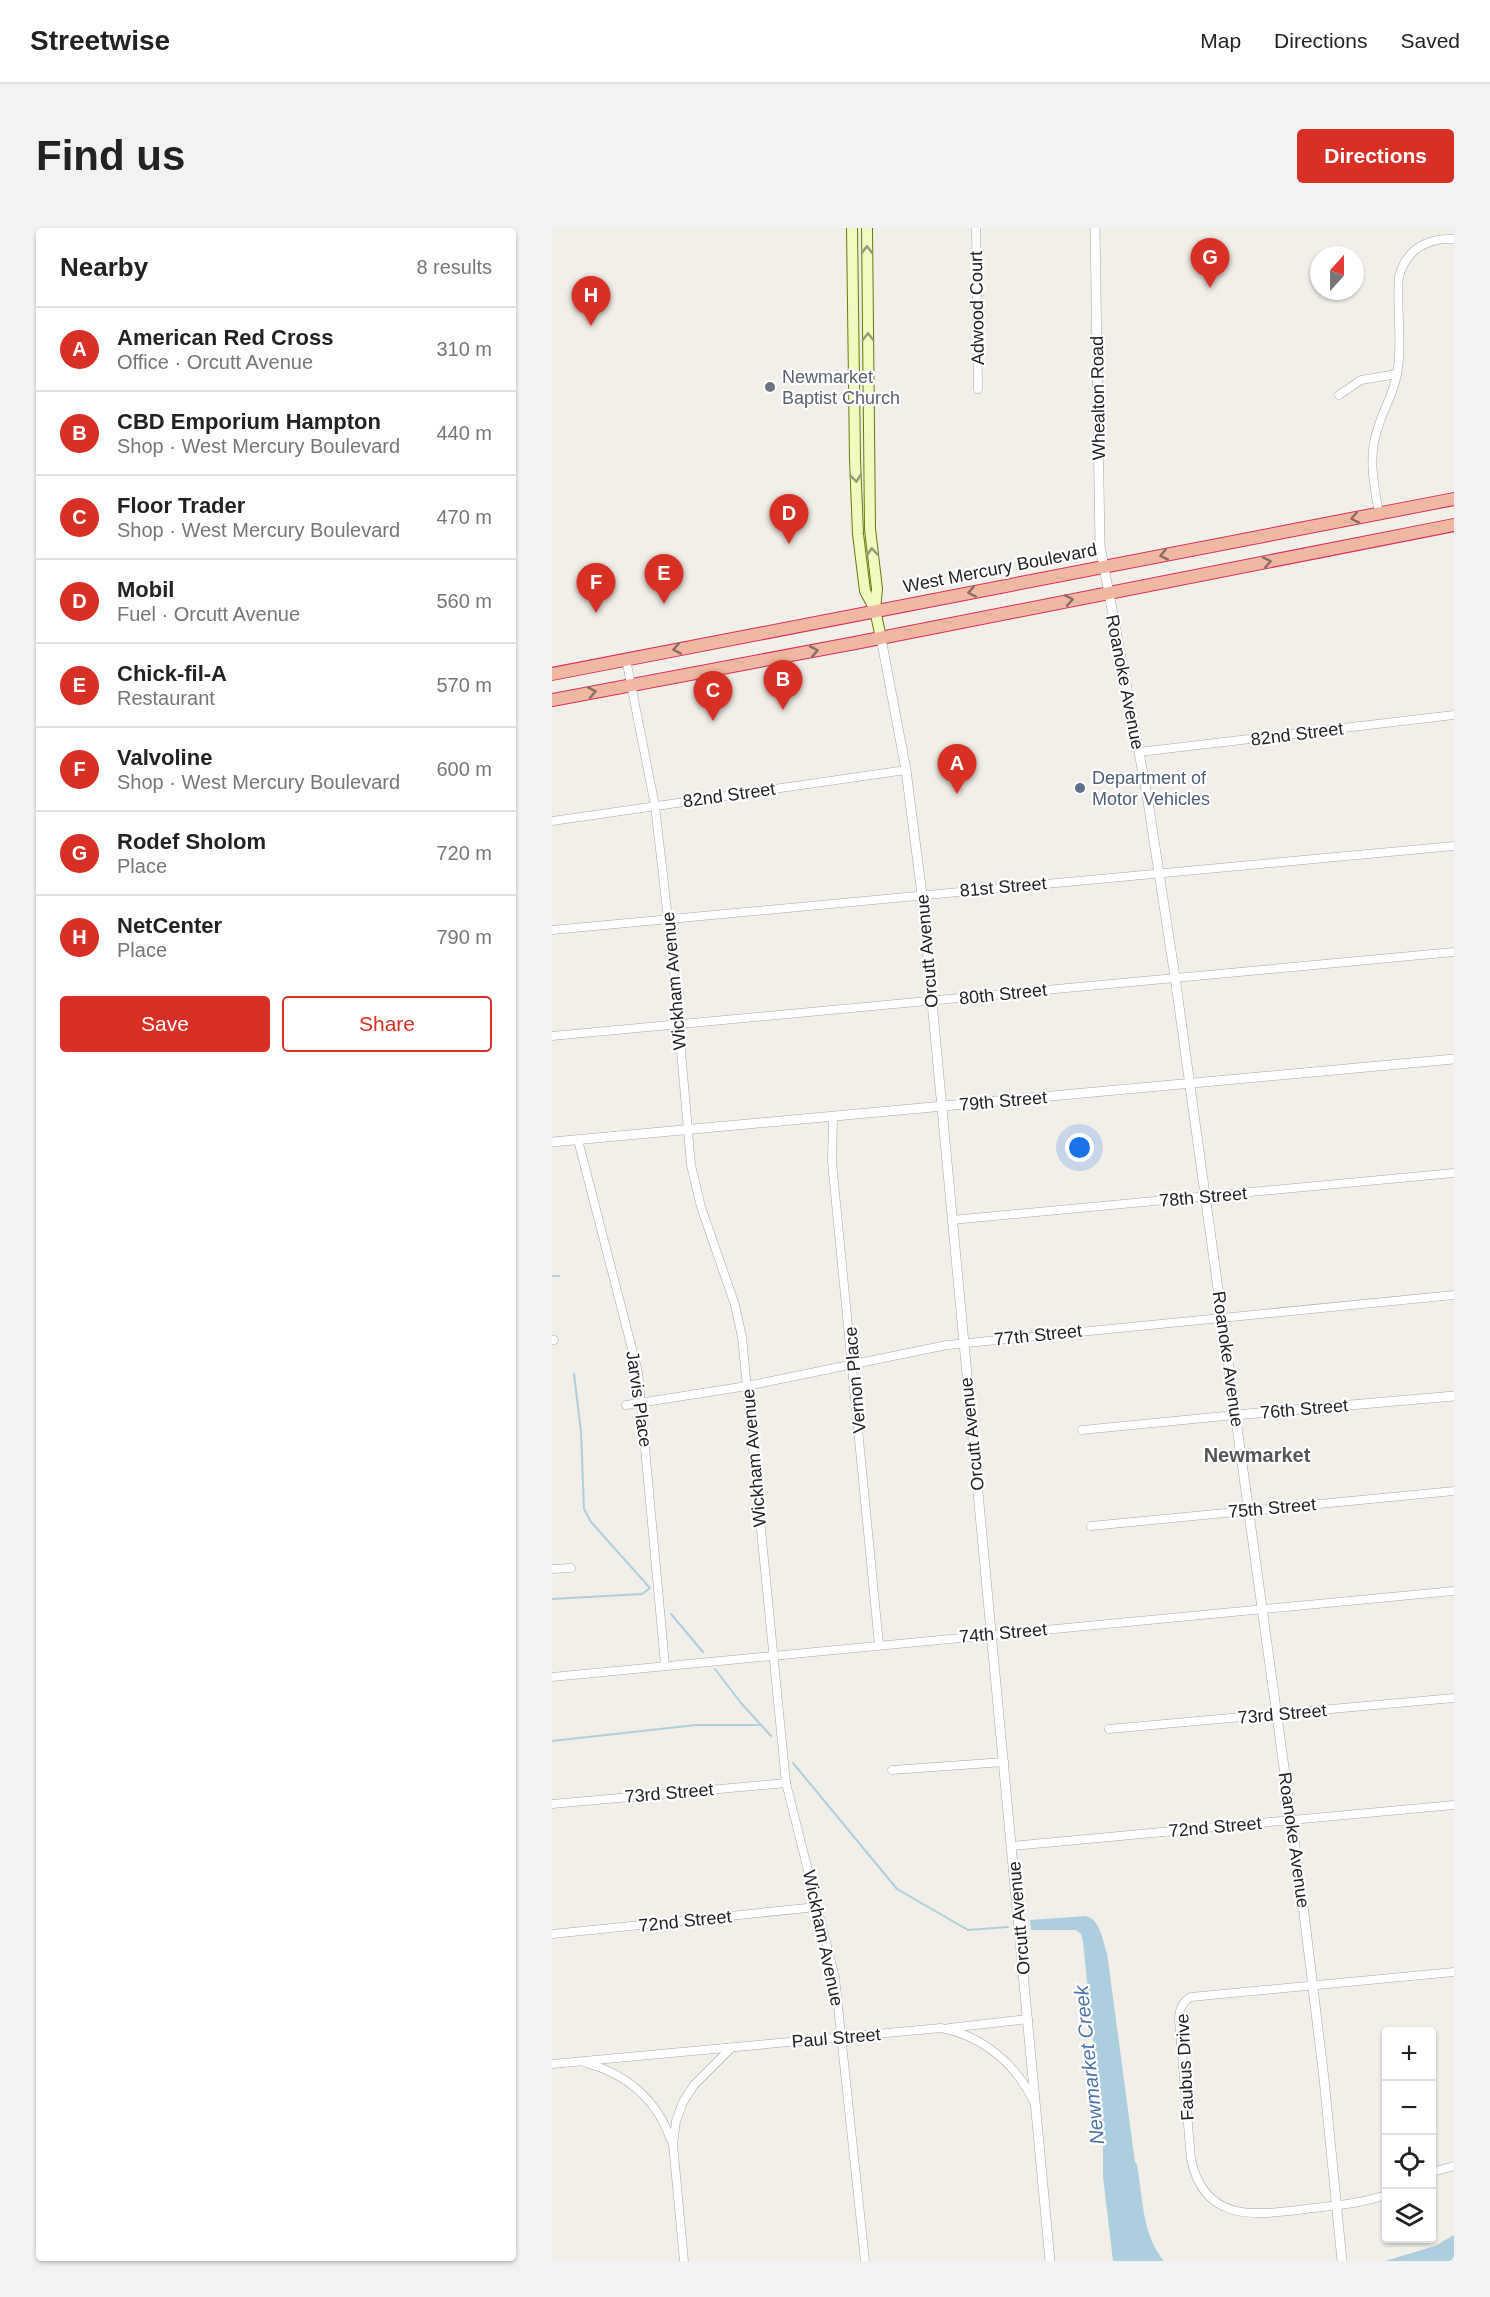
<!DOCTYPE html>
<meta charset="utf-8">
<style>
body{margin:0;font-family:Arial,sans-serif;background:#f2f2f2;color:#222}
.controls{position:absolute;right:18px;bottom:18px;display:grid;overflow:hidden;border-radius:6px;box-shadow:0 2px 4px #0004}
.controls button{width:54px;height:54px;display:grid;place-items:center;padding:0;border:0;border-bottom:2px solid #e0e0e0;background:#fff;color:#222;font:30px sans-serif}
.compass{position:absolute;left:758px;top:18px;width:54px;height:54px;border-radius:50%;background:#fff;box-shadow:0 2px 4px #0004;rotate:21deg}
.you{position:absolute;left:528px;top:920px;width:21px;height:21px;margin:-15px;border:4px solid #fff;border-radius:50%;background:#1a73e8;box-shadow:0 0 0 9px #1a73e833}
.badge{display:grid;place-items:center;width:39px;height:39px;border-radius:50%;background:#d93025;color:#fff;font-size:20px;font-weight:700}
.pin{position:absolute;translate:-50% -50px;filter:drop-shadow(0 2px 3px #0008)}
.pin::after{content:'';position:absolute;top:32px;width:21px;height:18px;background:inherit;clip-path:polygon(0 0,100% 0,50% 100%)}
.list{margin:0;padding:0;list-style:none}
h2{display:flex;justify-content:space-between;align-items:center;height:78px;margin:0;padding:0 24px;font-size:26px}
h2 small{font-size:20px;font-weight:400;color:#767676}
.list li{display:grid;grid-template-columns:39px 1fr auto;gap:18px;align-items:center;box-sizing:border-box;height:84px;padding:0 24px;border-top:2px solid #e0e0e0}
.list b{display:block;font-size:22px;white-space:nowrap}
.list p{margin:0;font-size:20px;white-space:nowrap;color:#767676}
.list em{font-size:20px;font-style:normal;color:#767676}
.actions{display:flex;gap:12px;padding:18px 24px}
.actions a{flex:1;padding:14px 0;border:2px solid #d93025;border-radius:6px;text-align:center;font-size:21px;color:#d93025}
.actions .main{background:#d93025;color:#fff}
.icon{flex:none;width:33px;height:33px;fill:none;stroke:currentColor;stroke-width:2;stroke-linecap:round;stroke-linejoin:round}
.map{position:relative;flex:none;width:902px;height:2033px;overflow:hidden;border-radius:6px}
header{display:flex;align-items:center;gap:36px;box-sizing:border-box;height:84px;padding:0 30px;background:#fff;border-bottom:2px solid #e0e0e0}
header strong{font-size:28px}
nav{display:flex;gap:33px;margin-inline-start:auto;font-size:21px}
.intro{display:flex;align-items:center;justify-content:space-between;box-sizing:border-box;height:144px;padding:0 36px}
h1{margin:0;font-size:42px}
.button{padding:15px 27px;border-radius:6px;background:#d93025;color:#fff;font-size:21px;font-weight:700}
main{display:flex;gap:36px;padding:0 36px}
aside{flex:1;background:#fff;border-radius:6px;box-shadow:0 2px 4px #0004}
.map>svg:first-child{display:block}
.water{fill:#abcfde}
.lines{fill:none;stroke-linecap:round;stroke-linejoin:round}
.stream{stroke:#abcfde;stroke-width:2}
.minor-casing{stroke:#a6a6a6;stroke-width:9}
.tertiary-casing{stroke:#a6a6a6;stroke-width:10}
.secondary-casing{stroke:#667a07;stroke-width:12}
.trunk-casing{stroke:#d82d5c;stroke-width:14}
.minor{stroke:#fff;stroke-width:8}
.tertiary{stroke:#fff;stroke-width:9}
.secondary{stroke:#f2f9c0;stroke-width:10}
.trunk{stroke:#f0b7a1;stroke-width:12}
.oneway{stroke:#949879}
.oneway2{stroke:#896c62}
.worship-dot{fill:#6b7280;stroke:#fff;stroke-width:2}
.service-dot{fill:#5c6f8a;stroke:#fff;stroke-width:2}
.labels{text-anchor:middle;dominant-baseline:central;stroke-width:4.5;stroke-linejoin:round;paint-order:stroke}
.street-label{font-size:18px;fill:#222;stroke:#fff}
.worship-label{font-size:18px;fill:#5b616d;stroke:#fff;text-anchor:start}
.service-label{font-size:18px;fill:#4e5e75;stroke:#fff;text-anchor:start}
.neighbourhood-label{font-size:20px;font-weight:bold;fill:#555;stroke:#fff}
.water-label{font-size:20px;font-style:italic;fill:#4c74a9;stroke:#fff}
</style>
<header>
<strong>Streetwise</strong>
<nav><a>Map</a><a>Directions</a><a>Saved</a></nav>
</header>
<div class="intro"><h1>Find us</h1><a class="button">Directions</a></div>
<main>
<aside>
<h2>Nearby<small>8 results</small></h2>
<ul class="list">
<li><span class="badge">A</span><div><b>American Red Cross</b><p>Office · Orcutt Avenue</p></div><em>310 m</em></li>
<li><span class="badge">B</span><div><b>CBD Emporium Hampton</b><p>Shop · West Mercury Boulevard</p></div><em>440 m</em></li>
<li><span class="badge">C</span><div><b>Floor Trader</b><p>Shop · West Mercury Boulevard</p></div><em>470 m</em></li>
<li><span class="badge">D</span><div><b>Mobil</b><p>Fuel · Orcutt Avenue</p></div><em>560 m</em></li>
<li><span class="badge">E</span><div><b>Chick-fil-A</b><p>Restaurant</p></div><em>570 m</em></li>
<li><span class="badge">F</span><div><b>Valvoline</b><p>Shop · West Mercury Boulevard</p></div><em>600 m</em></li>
<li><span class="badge">G</span><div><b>Rodef Sholom</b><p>Place</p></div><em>720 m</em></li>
<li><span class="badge">H</span><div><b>NetCenter</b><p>Place</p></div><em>790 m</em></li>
</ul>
<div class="actions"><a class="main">Save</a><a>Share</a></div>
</aside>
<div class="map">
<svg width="902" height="2033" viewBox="0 0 902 2033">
<rect width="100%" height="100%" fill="#f2efe9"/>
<g class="water">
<path d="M534 1688C549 1692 550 1712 555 1725L583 1934 585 1937C591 1970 590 2007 612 2033H561L551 1949V1914L531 1714 529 1706 524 1702H479L478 1692Z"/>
<polygon points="902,2007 902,2033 833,2033 883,2018"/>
</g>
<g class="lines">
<g class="stream">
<polyline points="0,1048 7,1048"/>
<polyline points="0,1371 90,1366 98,1360 39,1294 32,1281 29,1204 22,1146"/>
<polyline points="119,1386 151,1424"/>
<polyline points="163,1441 189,1475 219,1508"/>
<polyline points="0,1513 144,1497 207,1497"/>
<polyline points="241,1535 345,1661 416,1702 456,1699"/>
</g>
<g class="minor-casing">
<g id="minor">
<polyline points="424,0 426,161"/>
<polyline points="787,167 809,152 845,146"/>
<path d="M827 285C822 258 816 230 825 203 830 183 842 166 845 146 851 114 844 80 847 48 855 21 874 10 902 11"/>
<polyline points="74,431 103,578 122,743 139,937 149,979 183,1077 190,1109 234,1555 283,1750 313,2033"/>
<polyline points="587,524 902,487"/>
<polyline points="0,593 354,542"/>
<polyline points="0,702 902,618"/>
<polyline points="0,808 902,724"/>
<polyline points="281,888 280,934 327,1417"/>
<polyline points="26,912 86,1144 113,1437"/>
<polyline points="400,992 902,945"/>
<polyline points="0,1112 2,1112"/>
<polyline points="74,1177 195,1158 395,1117 902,1067"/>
<polyline points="530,1202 683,1187"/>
<polyline points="539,1298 902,1263"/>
<polyline points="0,1341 19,1340"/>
<polyline points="0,1449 902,1363"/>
<polyline points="557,1501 902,1470"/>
<polyline points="340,1542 452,1534"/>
<polyline points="0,1576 234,1555"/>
<polyline points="460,1618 902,1577"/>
<polyline points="0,1706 265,1679"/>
<polyline points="397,1800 476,1791"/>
<path d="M34 1835C75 1846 105 1872 119 1912"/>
<path d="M0 1836 389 1800C431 1808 464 1836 482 1874"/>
<polyline points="880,1944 902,1938"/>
<path d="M834 1967C811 1975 786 1977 762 1980 710 1986 653 1999 639 1931L627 1792C627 1781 630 1774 639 1769L902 1744"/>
<polyline points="132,2033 121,1916 124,1893 131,1874 142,1857 179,1820"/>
</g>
</g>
<g class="tertiary-casing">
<g id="tertiary">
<polyline points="543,0 548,318 595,567 623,749 751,1677 772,1851 790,2033"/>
<polyline points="329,410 354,542 370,667 498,2033"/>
<polyline points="0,914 902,831"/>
<polyline points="683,1187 902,1168"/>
</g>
</g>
<g class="secondary-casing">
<g id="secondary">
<polyline points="300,0 303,231 306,306 313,363 323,382 329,410"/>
<polyline points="315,0 318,301 325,361 323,382"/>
</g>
</g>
<g class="trunk-casing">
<g id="trunk">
<polyline points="0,446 902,271"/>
<polyline points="0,472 303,415 902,297"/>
</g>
</g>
<use href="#minor" class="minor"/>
<use href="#tertiary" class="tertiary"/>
<use href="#secondary" class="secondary"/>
<use href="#trunk" class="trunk"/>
</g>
<defs><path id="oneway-chevron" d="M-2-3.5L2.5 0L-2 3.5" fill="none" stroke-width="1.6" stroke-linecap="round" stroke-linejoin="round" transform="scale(1.5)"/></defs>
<g class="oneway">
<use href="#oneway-chevron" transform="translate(315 22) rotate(-90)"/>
<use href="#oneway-chevron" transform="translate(316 109) rotate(-91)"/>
<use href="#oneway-chevron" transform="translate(304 250) rotate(84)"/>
<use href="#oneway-chevron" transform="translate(320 324) rotate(-95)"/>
</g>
<g class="oneway2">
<use href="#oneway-chevron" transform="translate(803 290) rotate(169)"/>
<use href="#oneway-chevron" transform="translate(612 327) rotate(169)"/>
<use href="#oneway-chevron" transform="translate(715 334) rotate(-11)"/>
<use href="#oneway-chevron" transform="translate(420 364) rotate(169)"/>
<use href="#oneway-chevron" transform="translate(517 372) rotate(-11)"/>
<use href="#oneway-chevron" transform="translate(125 421) rotate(169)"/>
<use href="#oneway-chevron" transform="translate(262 423) rotate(-11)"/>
<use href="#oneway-chevron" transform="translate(40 464) rotate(-11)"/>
</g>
<circle class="worship-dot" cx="218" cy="159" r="6"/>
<circle class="service-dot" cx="528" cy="560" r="6"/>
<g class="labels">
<g class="street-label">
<text transform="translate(425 80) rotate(-91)">Adwood Court</text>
<text transform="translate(546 170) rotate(-91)">Whealton Road</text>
<text transform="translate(448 340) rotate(-11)">West Mercury Boulevard</text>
<text transform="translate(573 454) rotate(79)">Roanoke Avenue</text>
<text transform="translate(745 506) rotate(-7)">82nd Street</text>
<text transform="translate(177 567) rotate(-8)">82nd Street</text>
<text transform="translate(451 659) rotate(-5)">81st Street</text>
<text transform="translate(375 723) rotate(-95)">Orcutt Avenue</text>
<text transform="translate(122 753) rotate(-95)">Wickham Avenue</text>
<text transform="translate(451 766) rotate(-6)">80th Street</text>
<text transform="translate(451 873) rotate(-5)">79th Street</text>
<text transform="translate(651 969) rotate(-5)">78th Street</text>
<text transform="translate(486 1107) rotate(-6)">77th Street</text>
<text transform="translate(676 1131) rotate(82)">Roanoke Avenue</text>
<text transform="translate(303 1152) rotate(-95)">Vernon Place</text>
<text transform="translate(87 1171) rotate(82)">Jarvis Place</text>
<text transform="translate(752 1181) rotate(-5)">76th Street</text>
<text transform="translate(420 1206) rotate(-96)">Orcutt Avenue</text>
<text transform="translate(202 1230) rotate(-95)">Wickham Avenue</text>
<text transform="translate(720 1280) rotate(-5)">75th Street</text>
<text transform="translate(451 1405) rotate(-5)">74th Street</text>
<text transform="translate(730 1486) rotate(-5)">73rd Street</text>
<text transform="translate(117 1565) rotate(-5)">73rd Street</text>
<text transform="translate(663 1599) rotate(-5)">72nd Street</text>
<text transform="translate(742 1612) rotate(82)">Roanoke Avenue</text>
<text transform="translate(467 1690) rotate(-95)">Orcutt Avenue</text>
<text transform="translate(133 1693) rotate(-6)">72nd Street</text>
<text transform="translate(271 1710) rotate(78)">Wickham Avenue</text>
<text transform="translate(284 1810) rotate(-5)">Paul Street</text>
<text transform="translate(633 1839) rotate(-93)">Faubus Drive</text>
</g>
<g class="worship-label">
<text x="230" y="149">Newmarket<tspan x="230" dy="21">Baptist Church</tspan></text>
</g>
<g class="service-label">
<text x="540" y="550">Department of<tspan x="540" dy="21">Motor Vehicles</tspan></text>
</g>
<g class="neighbourhood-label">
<text x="705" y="1227">Newmarket</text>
</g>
<g class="water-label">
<text transform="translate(537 1837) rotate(-96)">Newmarket Creek</text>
</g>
</g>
</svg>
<div class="controls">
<button>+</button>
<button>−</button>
<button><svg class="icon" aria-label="locate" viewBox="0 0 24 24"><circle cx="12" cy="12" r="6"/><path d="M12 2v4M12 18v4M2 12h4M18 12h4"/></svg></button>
<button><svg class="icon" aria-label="layers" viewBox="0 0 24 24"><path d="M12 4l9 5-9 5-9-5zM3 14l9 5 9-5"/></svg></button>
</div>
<svg class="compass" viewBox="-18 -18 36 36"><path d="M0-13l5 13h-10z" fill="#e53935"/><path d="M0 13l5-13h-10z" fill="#767676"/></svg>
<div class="you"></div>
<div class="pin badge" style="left:405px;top:566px">A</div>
<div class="pin badge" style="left:231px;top:482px">B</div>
<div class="pin badge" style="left:161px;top:493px">C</div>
<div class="pin badge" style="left:237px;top:316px">D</div>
<div class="pin badge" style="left:112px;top:376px">E</div>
<div class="pin badge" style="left:44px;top:385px">F</div>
<div class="pin badge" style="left:658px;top:60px">G</div>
<div class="pin badge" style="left:39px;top:98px">H</div>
</div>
</main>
